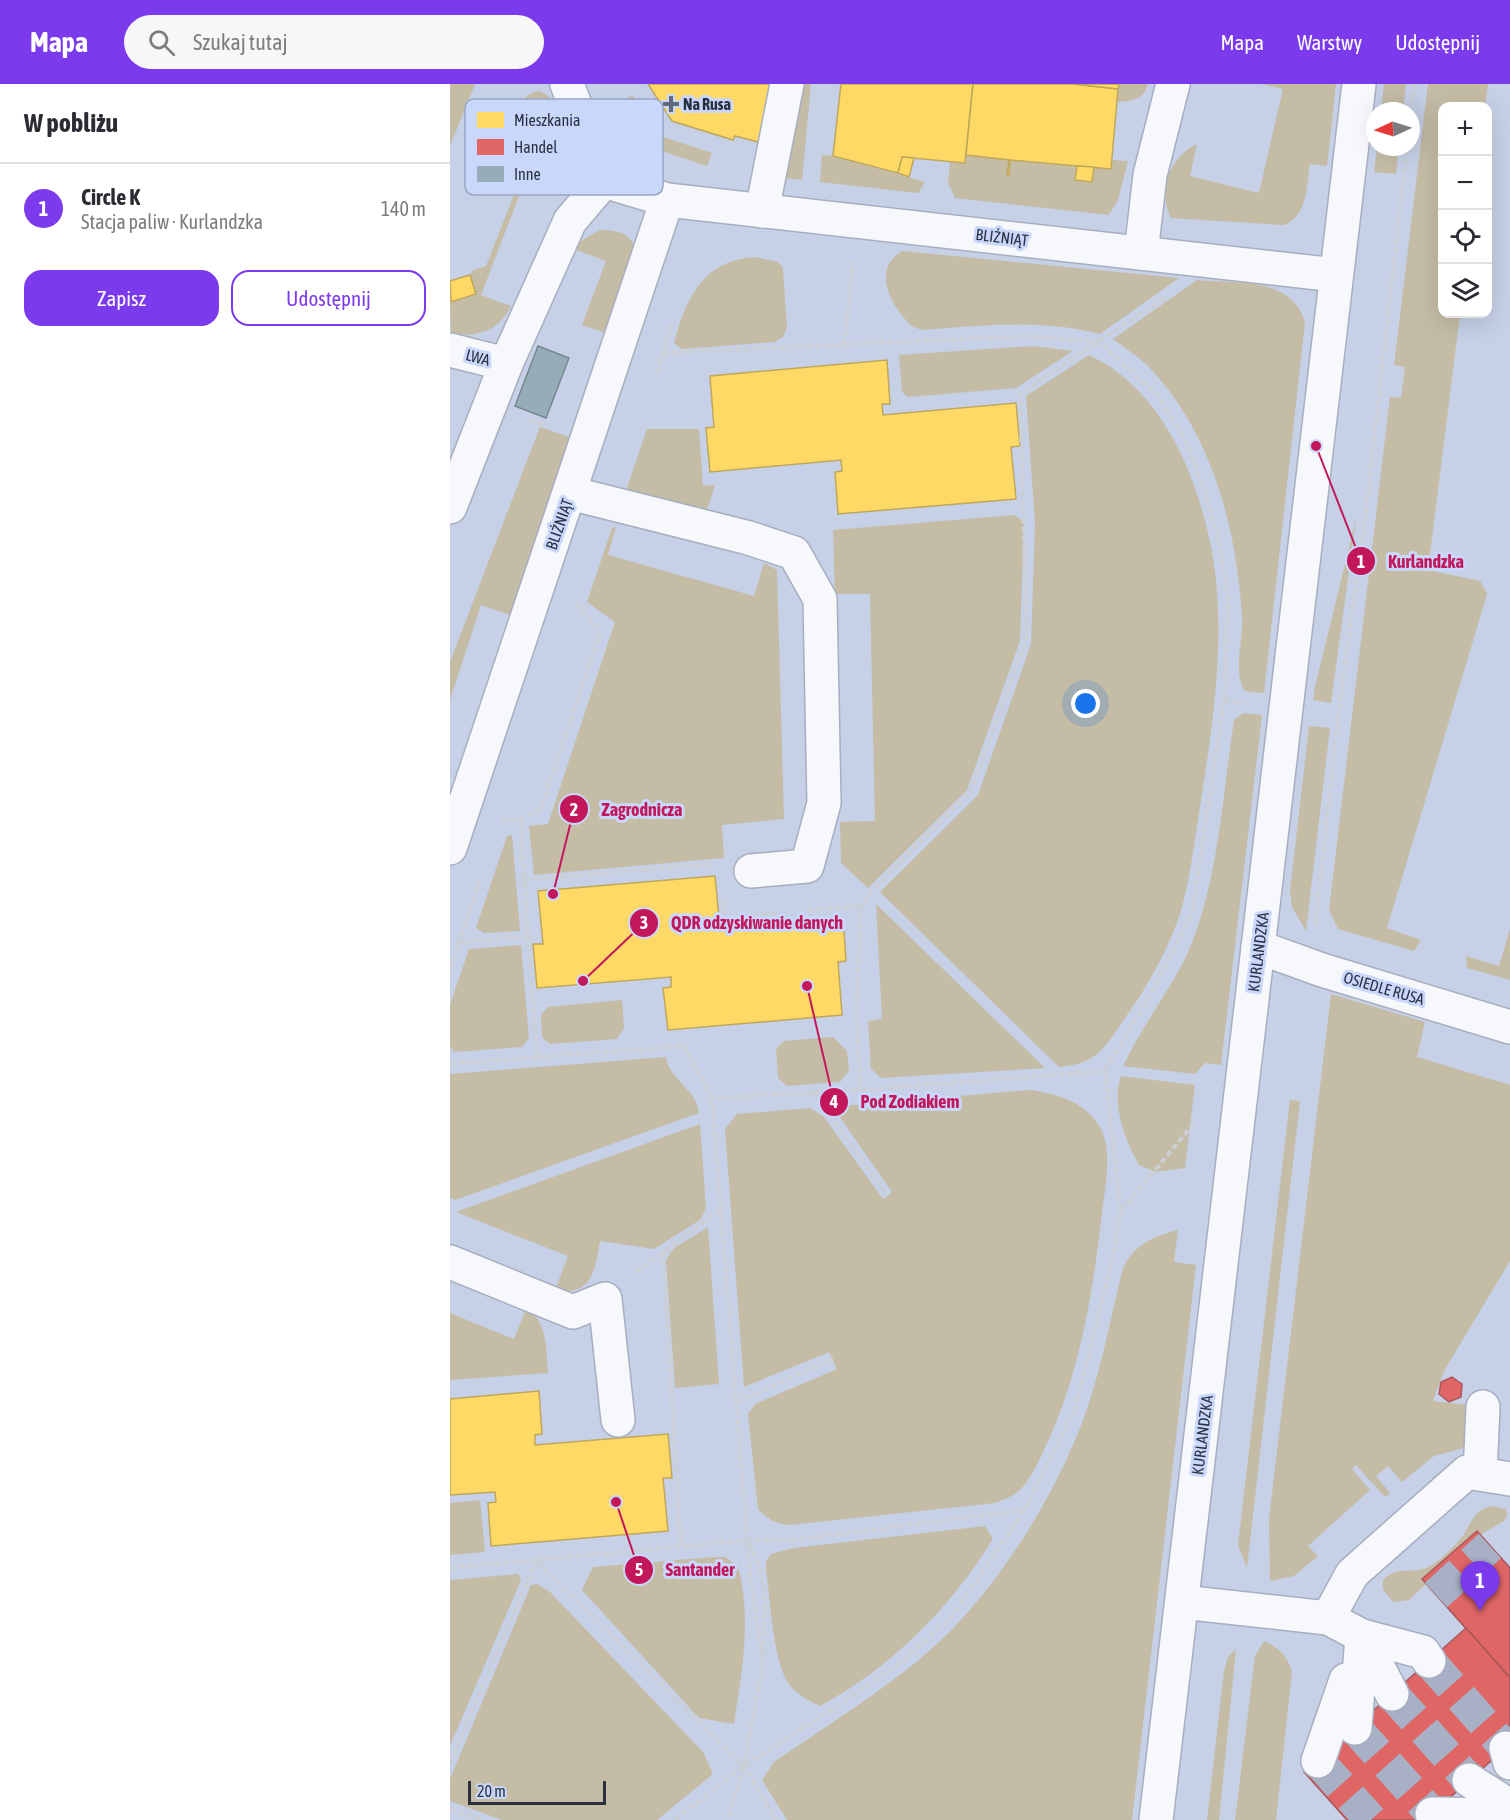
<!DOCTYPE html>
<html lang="pl">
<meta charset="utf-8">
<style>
body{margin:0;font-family:"Asap Condensed",sans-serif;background:#f7f7f7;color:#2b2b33}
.controls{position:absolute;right:18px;top:18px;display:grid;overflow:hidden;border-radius:12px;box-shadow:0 6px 24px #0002}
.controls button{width:54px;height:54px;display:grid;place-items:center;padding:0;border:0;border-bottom:2px solid #e1e1e2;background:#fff;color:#2b2b33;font:30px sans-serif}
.compass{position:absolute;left:916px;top:18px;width:54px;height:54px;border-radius:50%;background:#fff;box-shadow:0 6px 24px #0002;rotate:266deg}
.scale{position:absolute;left:18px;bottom:15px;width:138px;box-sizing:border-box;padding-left:6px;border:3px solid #2a3142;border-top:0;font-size:16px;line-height:21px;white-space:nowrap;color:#2a3142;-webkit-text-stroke:4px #c9d7fa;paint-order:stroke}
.you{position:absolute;left:636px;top:620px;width:21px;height:21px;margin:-15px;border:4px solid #fff;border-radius:50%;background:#1a73e8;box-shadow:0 0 0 9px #1a73e833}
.badge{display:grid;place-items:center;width:39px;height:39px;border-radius:50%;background:#7c3aed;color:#fff;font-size:20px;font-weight:700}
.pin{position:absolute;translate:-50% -50px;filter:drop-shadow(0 2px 3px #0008)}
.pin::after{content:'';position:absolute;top:32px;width:21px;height:18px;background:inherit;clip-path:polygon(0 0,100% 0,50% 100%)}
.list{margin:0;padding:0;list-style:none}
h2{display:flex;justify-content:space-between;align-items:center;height:78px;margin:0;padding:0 24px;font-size:26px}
h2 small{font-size:20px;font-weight:400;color:#7c7c81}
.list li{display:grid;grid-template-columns:39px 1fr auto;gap:18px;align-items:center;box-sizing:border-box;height:90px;padding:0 24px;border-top:2px solid #e1e1e2}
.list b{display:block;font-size:22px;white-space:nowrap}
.list p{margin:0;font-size:20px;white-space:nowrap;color:#7c7c81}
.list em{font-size:20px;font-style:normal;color:#7c7c81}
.actions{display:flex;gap:12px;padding:18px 24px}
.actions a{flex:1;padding:14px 0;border:2px solid #7c3aed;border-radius:18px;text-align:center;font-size:21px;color:#7c3aed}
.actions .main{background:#7c3aed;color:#fff}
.icon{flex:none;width:33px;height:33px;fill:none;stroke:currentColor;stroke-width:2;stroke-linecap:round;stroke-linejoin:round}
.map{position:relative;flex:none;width:1060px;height:1736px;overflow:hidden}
header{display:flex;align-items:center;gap:36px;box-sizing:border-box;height:84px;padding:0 30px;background:#7c3aed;color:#fff}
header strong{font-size:28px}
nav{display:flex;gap:33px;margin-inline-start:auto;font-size:21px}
.search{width:420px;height:54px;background:#f7f7f7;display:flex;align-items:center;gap:15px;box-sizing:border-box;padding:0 21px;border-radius:33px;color:#7c7c81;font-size:22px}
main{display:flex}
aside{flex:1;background:#fff}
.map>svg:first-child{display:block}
.green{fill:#c5bca6}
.homes{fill:#ffd966;stroke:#bfa75b;stroke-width:1.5}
.shops{fill:#e06666;stroke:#a9565b;stroke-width:1.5}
.building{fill:#96acb8;stroke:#768792;stroke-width:1.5}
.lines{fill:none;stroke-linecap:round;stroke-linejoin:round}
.minor-tunnel{stroke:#a7b0c5;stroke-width:33;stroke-dasharray:33 16;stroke-linecap:butt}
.minor-casing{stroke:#a7aec0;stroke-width:36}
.path{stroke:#cccfd6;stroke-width:4;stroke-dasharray:6 3;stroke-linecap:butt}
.minor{stroke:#f6f8fb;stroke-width:33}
.poi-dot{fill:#61697b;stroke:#c9d7fa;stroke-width:2}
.labels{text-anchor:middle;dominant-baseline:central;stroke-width:6;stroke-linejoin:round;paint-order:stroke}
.poi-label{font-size:16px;font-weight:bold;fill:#2a3142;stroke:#c9d7fa;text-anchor:start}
.street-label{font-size:16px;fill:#2a3142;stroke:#c9d7fa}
.key{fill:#c9d7fa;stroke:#99a5c3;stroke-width:1.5}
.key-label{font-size:16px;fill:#2a3142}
.leader{fill:none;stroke:#c2185b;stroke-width:2}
.callout-dot{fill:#c2185b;stroke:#c9d7fa;stroke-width:2}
.mark-label{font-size:18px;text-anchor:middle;font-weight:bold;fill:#fff}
.callout-label{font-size:18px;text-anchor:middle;font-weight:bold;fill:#c2185b;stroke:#c9d7fa;stroke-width:6;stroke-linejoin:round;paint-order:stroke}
</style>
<header>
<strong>Mapa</strong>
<div class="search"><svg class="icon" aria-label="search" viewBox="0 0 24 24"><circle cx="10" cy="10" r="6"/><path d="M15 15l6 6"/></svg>Szukaj tutaj</div>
<nav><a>Mapa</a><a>Warstwy</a><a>Udostępnij</a></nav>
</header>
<main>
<aside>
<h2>W pobliżu<small></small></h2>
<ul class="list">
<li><span class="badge">1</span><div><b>Circle K</b><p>Stacja paliw · Kurlandzka</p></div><em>140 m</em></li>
</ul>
<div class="actions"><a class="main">Zapisz</a><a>Udostępnij</a></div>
</aside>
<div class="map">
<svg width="1060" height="1736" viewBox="0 0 1060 1736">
<rect width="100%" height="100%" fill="#c6d0e6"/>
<g class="green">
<polygon points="0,0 25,0 0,62"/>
<polygon points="347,0 361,0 352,96 327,93"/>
<path d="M669 0H698C694 16 681 17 667 18Z"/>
<path d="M812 0H886L877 82 860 80C856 103 858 131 834 141L721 134C707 108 719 73 747 60L740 92 809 109 833 5Z"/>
<polygon points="934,0 956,0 953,27 931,27"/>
<polygon points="978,0 1038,0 1035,22 992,22 992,230 1010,230 978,486 1030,497 1037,510 937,844 971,856 964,867 888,845 879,826 940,313 951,314 955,283 944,281"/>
<path d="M89 7C122 20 109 64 104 90L89 99 76 94 31 211 61 222C49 247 27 254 1 249L0 219 26 211 20 191 23 186 36 182 97 27 69 28C74 16 76 9 89 7Z"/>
<polygon points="182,11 207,51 262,69 257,82 197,62 171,19"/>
<polygon points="927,63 949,63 946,90 924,88"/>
<polygon points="372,71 383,72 475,98 468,109 370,98"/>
<polygon points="516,71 559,76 559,91 560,76 627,82 625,96 642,98 644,83 661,85 662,76 678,77 668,116 659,131 505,114 498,99 500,78 515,79"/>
<path d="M150 146C165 146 179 148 185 163L158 250 132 241 156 177 126 166 131 157Z"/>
<path d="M452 167 729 194 650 250C591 235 533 241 473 246L463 243C442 224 420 186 452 167Z"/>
<path d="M305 173 328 178 333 184 337 244 333 253 325 258 232 265 224 259C236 214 253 176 305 173Z"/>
<path d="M747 196C787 200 841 192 855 238L814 609 795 607C782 588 794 555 792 531 786 443 762 349 699 283 689 273 675 264 663 255Z"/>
<polygon points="583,262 623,267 566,304 458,313 452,308 449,271"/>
<path d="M639 271C708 303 743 382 759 453 779 542 763 640 749 729 744 761 740 795 731 827 719 864 699 900 677 931 656 961 649 980 609 983L430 808 528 711 581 560 585 439 576 312Z"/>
<polygon points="90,343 122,354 63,532 31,521 0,616 0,578"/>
<polygon points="197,345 249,345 253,402 265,401 258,423 251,428 182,409 177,404"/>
<polygon points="564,431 574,438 570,557 517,706 418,804 391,779 390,738 425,737 420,510 385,510 383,446"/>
<polygon points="906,435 881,619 863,616 865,603"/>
<polygon points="166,443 158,471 304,512 314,479 327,486 334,735 272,741 274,774 84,791 79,742 98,740 165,538 137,518 162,444"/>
<path d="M793 629 812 631 771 981 755 979 745 990 673 982C692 942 720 907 739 866 768 800 773 708 784 636Z"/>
<polygon points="859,642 880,644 856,847 842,823 840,807"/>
<polygon points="62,751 70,847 34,849 26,844 57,752"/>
<polygon points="426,820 595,984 431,994 421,985 418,937 432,935"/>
<polygon points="1060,845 1060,896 1017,884 1016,872 1049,882"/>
<polygon points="71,861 79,954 72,963 4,968 0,962 0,921 19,865"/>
<polygon points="881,910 975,938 967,973 1060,1001 1060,1177 994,1287 983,1317 1018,1321 1017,1363 984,1372 952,1398 938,1382 926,1392 940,1409 935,1413 906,1381 902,1385 920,1406 858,1462 868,1472 844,1492 820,1497 819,1435"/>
<polygon points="172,916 174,944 167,955 100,960 92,953 91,931 98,923"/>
<polygon points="383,953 397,967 399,987 390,998 337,1002 328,994 326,965 334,957"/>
<path d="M216 973C219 996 247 1005 249 1029L5 1116 0 1114V990Z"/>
<path d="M671 992 745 1001 735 1084 706 1088 689 1081C675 1056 661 1020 671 992Z"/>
<path d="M581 1006C606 1010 633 1017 648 1040 664 1063 655 1103 652 1129 643 1206 631 1284 599 1355 591 1372 584 1389 573 1403 566 1411 555 1415 545 1419L340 1441C326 1440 318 1436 308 1425L298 1330 305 1320 387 1285 379 1268 294 1303 275 1045 287 1030 360 1024 374 1033 433 1115 442 1108 389 1032 393 1022Z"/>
<polygon points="840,1016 850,1017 797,1484 788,1461"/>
<path d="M250 1040 256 1124 250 1136 204 1165 150 1157C145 1186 142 1213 105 1206L118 1172 6 1128Z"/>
<polygon points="258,1143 269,1300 225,1304 216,1176 223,1165"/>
<path d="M728 1146 724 1178 746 1181 682 1736H337L312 1696 324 1678C382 1638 462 1590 509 1538 560 1483 603 1412 631 1342 650 1293 660 1236 673 1184 685 1160 702 1153 728 1146Z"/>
<path d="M77 1223C98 1240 96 1264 98 1289L0 1296V1229L64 1255Z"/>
<polygon points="30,1416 35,1468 0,1471 0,1419"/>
<path d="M1042 1422 1056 1425 1057 1432 1054 1437 1030 1451 1026 1447 972 1495 976 1500 959 1516 943 1518 933 1505V1496C946 1481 965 1491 980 1482 991 1476 1007 1460 1014 1450 1023 1436 1024 1426 1042 1422Z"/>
<path d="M535 1442 543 1455C500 1524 442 1583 370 1622 357 1616 344 1609 337 1597 322 1570 321 1518 316 1487V1477L321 1470 344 1464Z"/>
<path d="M264 1473H275L288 1482C302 1535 292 1587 284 1640L249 1634 132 1506 143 1483Z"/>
<polygon points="68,1490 71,1496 0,1662 0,1496"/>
<polygon points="87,1500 100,1508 253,1668 263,1690 207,1736 52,1736 0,1717 0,1695 81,1501"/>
<path d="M814 1557C829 1564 837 1571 842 1588L826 1736H785L805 1572Z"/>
<polygon points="786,1565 769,1736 757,1736 774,1587 778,1573"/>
</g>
<g class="homes">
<polygon points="198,0 328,0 312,59 285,52 283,56 222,37"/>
<polygon points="391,0 523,0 515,79 452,73 448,89 383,72"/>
<polygon points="523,0 623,0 668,5 661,85 560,76 559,91 557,91 559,76 516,71"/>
<polygon points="623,0 669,0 668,5"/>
<polygon points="452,73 464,74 459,93 448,89"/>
<polygon points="627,82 644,83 642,98 625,96"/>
<polygon points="20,191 26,210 1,218 0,197"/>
<polygon points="437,276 440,320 432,320 433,331 566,319 570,362 561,363 566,415 388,430 385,388 392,387 391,376 260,388 256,344 264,343 260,292"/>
<polygon points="265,792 269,834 262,835 262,845 393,834 396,877 388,878 392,931 218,946 213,904 221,903 221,893 87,904 83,860 93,860 88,807"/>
<polygon points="89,1307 92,1350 85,1351 85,1361 218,1350 222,1394 213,1394 218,1447 41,1462 38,1419 46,1418 45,1408 0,1411 0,1315"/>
</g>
<g class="shops">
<polygon points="1002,1293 1012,1300 1011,1313 999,1318 989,1310 991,1298"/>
<polygon points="1027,1447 1060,1484 1060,1594 972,1495"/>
<polygon points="1016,1544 1060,1594 1060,1660 975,1736 897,1736 854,1688"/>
</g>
<polygon class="building" points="88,262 119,274 96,334 65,322"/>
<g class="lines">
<g class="minor-tunnel">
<polyline points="986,1511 1040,1462"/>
<polyline points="979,1577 1056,1664"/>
<polyline points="942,1610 1019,1696"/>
<polyline points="905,1644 982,1730"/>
<polyline points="868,1677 921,1736"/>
</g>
<g class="minor-casing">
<g id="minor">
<polyline points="117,0 154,97"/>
<polyline points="154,97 217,116 886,191"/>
<polyline points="312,127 337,0"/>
<polyline points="691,169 700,91 723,0"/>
<polyline points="0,266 56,280"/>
<polyline points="120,409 299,454 344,469 370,515 374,719 357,782 301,787"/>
<polyline points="0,423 56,280 120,137 154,97"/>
<polyline points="0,764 217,116"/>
<polyline points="808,863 872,886 1060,943"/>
<polyline points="0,1178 123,1228 155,1215 168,1336"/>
<polyline points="1030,1390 1033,1323"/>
<polyline points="732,1518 878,1534 912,1552 942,1610"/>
<polyline points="878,1534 902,1490 1017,1388 1060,1395"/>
<polyline points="905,1644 912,1552 973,1568 979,1577"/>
<polyline points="1056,1664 1060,1679"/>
<polyline points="868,1677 896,1596"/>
<polyline points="1019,1696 1060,1722"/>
<polyline points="982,1730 1060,1731"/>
<polyline points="706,1736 909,0"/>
</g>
</g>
<g class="path">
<polyline points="961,31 964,0"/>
<polyline points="394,261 403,178"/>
<polyline points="213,269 574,252 649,258 709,312 737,359 754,403 770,462 778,513 774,617 742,830 701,910 655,987"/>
<polyline points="206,289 223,237"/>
<polyline points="79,336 97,342"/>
<polyline points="774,617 795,619"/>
<polyline points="70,735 87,973"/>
<polyline points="51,737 70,735 90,726 151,547 125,519"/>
<polyline points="74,796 262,780"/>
<polyline points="273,816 275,834 327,829"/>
<polyline points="358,826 411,822"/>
<polyline points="866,840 888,632 915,436 957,63"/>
<polyline points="10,858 78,852"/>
<polyline points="0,887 31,791"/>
<polyline points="0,980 234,962 262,1014"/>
<polyline points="411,1006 406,932 411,822 422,807 521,707 577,553 570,310 716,213"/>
<polyline points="363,1008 438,1112"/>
<polyline points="671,1127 745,1038"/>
<polyline points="213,1167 231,1463"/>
<polyline points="186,1189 271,1125"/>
<polyline points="288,1318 383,1275"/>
<path d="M300 1459C320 1503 315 1526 313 1572"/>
<polyline points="87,1478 294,1682 326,1736"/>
<polyline points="0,1484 299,1456 343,1456 574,1426"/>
<polyline points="0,1679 86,1477"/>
<polyline points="0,1725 31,1736"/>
<polyline points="225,1736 294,1682 313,1581 300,1489 262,1014 411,1006 655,987 671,1128 661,1181 626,1322 575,1426 502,1532 454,1576 400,1614 294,1682 278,1736"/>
</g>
<use href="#minor" class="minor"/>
</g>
<path class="poi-dot" d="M218 11h6v6h6v6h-6v6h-6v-6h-6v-6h6z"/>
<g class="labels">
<g class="poi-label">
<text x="233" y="20">Na Rusa</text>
</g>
<g class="street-label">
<text transform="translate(552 153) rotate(7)">BLIŹNIĄT</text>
<text transform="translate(28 273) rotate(14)">LWA</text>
<text transform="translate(109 440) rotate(-71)">BLIŹNIĄT</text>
<text transform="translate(808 868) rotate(-83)">KURLANDZKA</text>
<text transform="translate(934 904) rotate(16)">OSIEDLE RUSA</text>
<text transform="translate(752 1351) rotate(-83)">KURLANDZKA</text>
</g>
</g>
<rect x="15" y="15" width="198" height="96" rx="9" class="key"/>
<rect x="27" y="28" width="27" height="16" fill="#ffd966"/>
<rect x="27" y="55" width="27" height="16" fill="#e06666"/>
<rect x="27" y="82" width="27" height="16" fill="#96acb8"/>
<g class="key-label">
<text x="64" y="42">Mieszkania</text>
<text x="64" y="69">Handel</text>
<text x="64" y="96">Inne</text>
</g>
<path class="leader" d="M866 362L911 477M103 810L124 725M133 897L194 839M357 902L384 1018M166 1418L189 1486"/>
<g class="callout-dot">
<circle cx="866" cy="362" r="6"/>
<circle cx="103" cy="810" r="6"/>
<circle cx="133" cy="897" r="6"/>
<circle cx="357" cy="902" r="6"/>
<circle cx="166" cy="1418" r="6"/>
<circle cx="911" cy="477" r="15"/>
<circle cx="124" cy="725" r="15"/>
<circle cx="194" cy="839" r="15"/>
<circle cx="384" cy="1018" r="15"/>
<circle cx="189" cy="1486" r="15"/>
</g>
<g class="mark-label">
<text x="911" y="484">1</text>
<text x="124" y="732">2</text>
<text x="194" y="845">3</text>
<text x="384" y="1024">4</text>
<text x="189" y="1492">5</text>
</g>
<g class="callout-label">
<text x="976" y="484">Kurlandzka</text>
<text x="192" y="732">Zagrodnicza</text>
<text x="307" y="845">QDR odzyskiwanie danych</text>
<text x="460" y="1024">Pod Zodiakiem</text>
<text x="250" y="1492">Santander</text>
</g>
</svg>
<div class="controls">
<button>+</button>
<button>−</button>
<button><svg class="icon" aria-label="locate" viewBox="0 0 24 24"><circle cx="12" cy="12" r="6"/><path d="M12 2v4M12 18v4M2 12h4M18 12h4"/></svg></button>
<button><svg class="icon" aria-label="layers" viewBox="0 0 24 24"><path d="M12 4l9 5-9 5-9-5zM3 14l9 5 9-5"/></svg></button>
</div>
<svg class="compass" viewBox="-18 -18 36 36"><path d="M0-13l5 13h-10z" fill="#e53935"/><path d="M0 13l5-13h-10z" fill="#7c7c81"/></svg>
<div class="scale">20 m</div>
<div class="you"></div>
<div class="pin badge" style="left:1030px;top:1527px">1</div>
</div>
</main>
